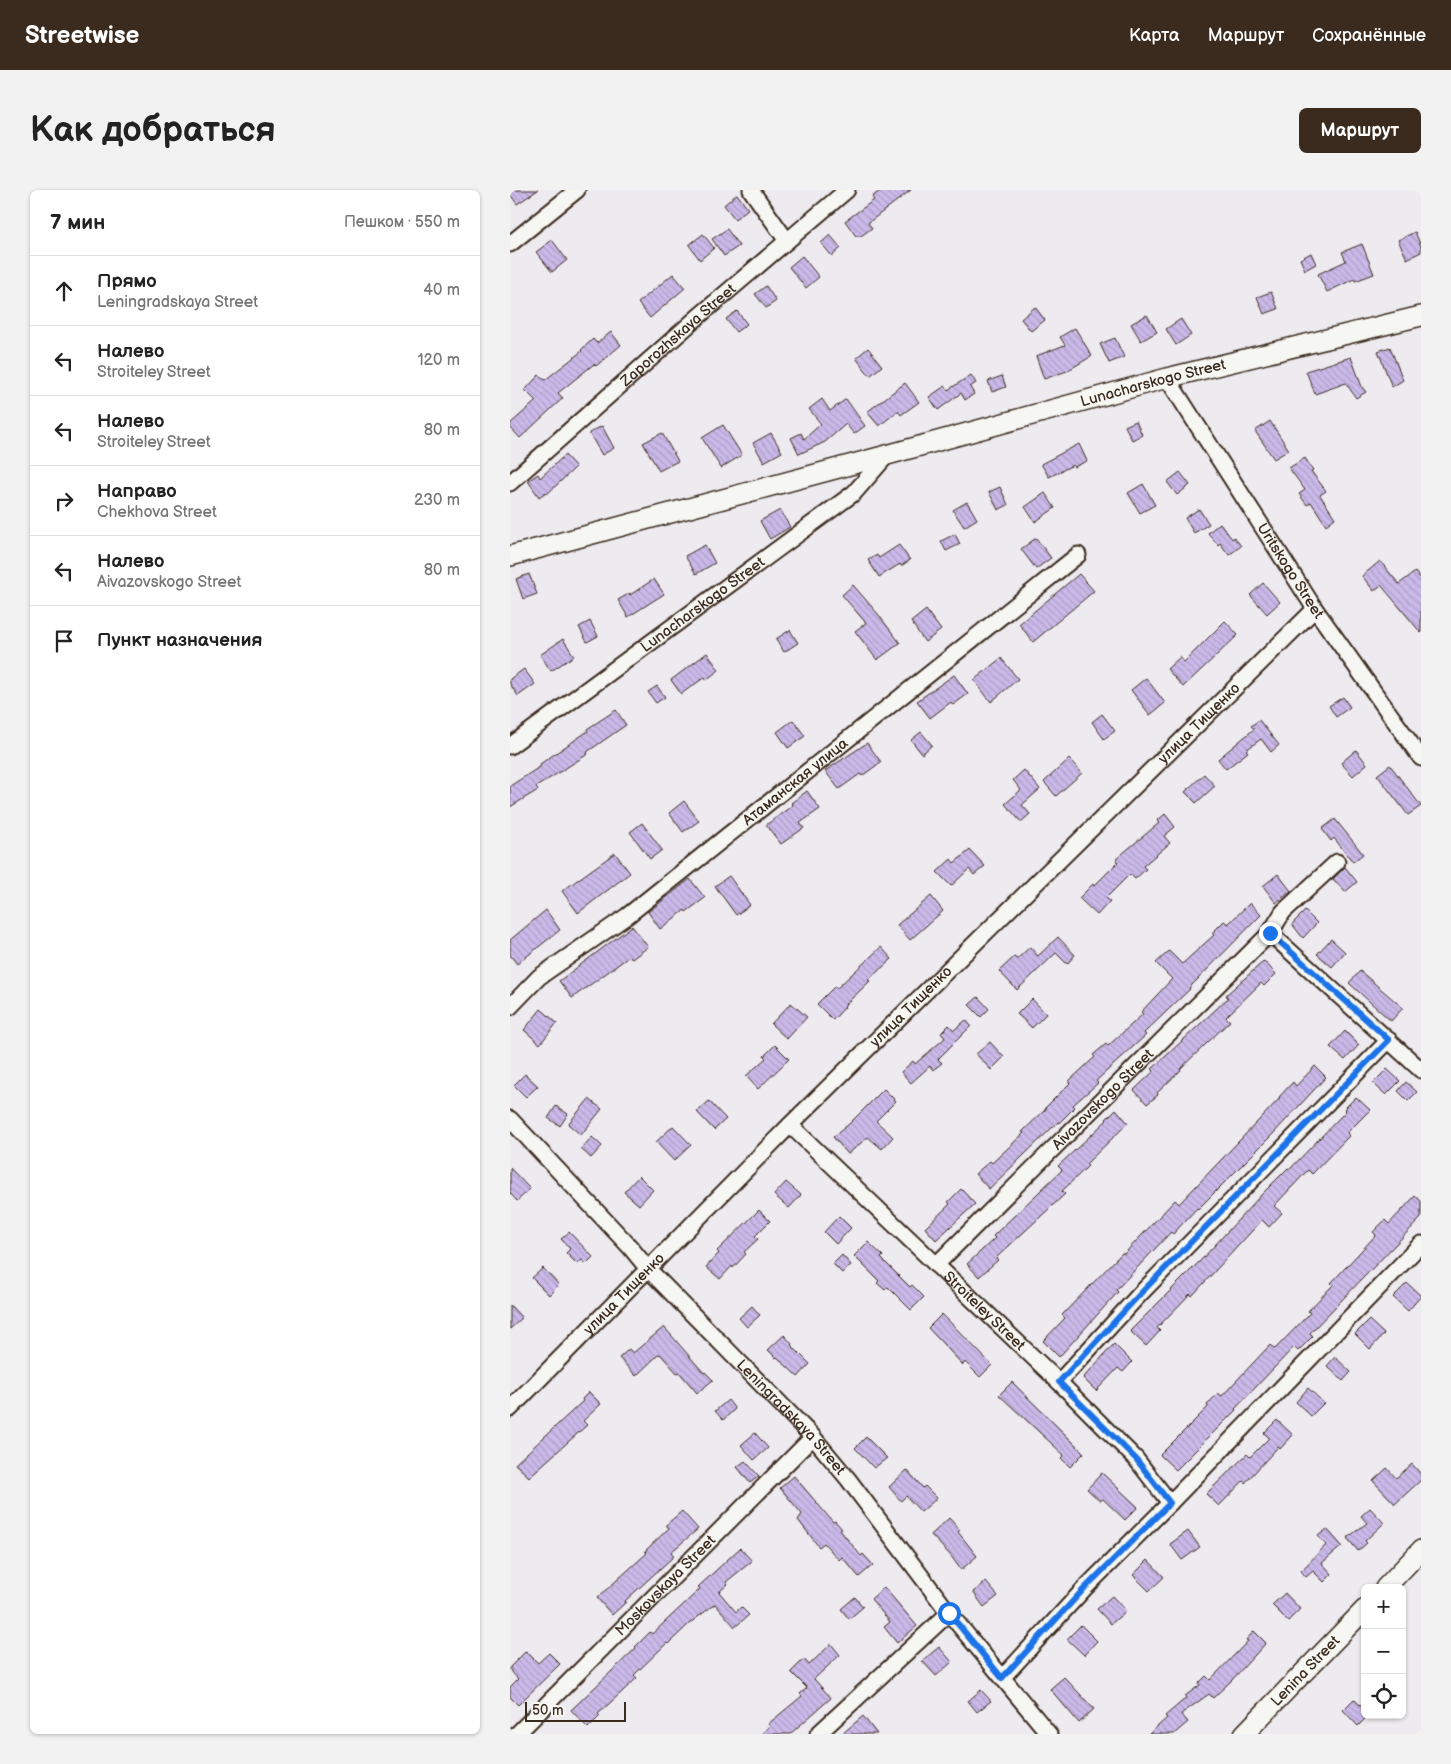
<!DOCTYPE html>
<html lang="ru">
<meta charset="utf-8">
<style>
body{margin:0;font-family:"Balsamiq Sans",sans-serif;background:#f2f2f2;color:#222}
.controls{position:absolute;right:15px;bottom:15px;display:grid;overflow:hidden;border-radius:8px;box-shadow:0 1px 4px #0004}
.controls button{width:45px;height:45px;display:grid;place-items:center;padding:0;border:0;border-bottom:1px solid #e0e0e0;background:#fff;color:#222;font:25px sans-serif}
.scale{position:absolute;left:15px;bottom:12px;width:101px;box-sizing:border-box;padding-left:5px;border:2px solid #3b2a1e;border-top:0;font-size:14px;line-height:18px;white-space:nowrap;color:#3b2a1e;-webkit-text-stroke:4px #f6f6f2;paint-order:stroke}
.stop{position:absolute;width:15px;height:15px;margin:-11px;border:4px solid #1a73e8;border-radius:50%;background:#fff}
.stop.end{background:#1a73e8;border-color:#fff;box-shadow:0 1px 5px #0008}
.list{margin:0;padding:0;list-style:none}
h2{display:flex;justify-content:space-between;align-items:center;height:65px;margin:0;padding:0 20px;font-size:21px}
h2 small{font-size:16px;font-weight:400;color:#767676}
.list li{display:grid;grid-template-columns:32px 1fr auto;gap:15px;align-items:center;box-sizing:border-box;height:70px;padding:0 20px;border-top:1px solid #e0e0e0}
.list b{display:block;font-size:19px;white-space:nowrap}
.list p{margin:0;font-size:16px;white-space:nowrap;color:#767676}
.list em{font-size:16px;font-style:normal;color:#767676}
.icon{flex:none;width:28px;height:28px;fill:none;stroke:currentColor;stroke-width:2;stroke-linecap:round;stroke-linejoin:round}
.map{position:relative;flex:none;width:911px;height:1544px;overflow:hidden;border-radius:8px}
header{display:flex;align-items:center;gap:30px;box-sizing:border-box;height:70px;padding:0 25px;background:#3b2a1e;color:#fff}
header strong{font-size:24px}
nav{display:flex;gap:28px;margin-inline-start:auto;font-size:18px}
.intro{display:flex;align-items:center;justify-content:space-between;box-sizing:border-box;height:120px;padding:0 30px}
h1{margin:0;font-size:35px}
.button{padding:12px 22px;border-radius:8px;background:#3b2a1e;color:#fff;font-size:18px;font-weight:700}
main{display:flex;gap:30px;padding:0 30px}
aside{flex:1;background:#fff;border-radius:8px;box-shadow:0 1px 4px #0004}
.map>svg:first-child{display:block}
.building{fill:url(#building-back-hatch);stroke:#3b2a1e}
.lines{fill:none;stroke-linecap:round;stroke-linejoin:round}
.minor-casing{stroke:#3b2a1e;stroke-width:19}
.major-casing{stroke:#3b2a1e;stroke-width:22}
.minor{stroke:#f6f6f2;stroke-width:15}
.major{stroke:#f6f6f2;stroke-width:19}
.route{stroke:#1a73e8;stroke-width:6}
.labels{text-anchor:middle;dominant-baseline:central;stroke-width:4.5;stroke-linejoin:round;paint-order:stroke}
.street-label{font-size:15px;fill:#3b2a1e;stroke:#f6f6f2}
</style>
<header>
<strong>Streetwise</strong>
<nav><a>Карта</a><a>Маршрут</a><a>Сохранённые</a></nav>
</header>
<div class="intro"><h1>Как добраться</h1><a class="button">Маршрут</a></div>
<main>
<aside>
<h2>7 мин<small>Пешком · 550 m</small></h2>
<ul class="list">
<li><svg class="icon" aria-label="ahead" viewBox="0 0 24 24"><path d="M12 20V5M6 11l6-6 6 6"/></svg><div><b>Прямо</b><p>Leningradskaya Street</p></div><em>40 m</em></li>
<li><svg class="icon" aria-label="left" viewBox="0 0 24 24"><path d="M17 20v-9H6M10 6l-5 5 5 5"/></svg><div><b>Налево</b><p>Stroiteley Street</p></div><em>120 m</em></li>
<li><svg class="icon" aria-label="left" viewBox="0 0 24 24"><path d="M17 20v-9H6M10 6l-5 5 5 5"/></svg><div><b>Налево</b><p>Stroiteley Street</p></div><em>80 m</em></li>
<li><svg class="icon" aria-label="right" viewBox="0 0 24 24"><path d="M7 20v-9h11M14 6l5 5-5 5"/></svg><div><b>Направо</b><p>Chekhova Street</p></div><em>230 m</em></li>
<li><svg class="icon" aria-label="left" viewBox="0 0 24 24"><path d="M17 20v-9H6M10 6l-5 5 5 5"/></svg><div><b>Налево</b><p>Aivazovskogo Street</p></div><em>80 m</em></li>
<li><svg class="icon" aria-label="arrive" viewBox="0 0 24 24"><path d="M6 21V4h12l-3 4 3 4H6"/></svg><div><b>Пункт назначения</b></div></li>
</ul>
</aside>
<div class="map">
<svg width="911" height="1544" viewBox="0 0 911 1544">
<defs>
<pattern id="building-back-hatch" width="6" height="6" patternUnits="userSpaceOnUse" patternTransform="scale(1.25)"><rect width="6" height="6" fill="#cab9e9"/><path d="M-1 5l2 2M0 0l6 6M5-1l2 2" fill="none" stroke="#ae9fc7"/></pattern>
</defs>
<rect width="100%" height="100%" fill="#edeaf0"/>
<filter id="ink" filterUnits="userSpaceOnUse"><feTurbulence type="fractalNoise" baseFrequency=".02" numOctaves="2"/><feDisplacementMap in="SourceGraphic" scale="10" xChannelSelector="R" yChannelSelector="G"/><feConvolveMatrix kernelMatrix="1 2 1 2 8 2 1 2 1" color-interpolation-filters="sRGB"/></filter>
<g filter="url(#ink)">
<g class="building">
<polygon points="0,0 28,0 7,14 0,4"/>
<polygon points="371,0 401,0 358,33 362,38 351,46 346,46 335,31 364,10 362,7"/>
<polygon points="227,4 238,19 225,29 214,15"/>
<polygon points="217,39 229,56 214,66 202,49"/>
<polygon points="905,42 911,56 911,62 897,69 888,50"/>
<polygon points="193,44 204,58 190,70 179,55"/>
<polygon points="320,45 331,58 322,66 311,53"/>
<polygon points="42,50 57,70 42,82 26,62"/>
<polygon points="852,54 864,84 845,91 844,89 817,102 808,84 836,71 832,62"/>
<polygon points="801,63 806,74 795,80 790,69"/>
<polygon points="292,66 309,87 296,98 279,77"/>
<polygon points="163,84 175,98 140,128 128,113"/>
<polygon points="256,96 266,111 256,118 245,104"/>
<polygon points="761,102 768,119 754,124 747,107"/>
<polygon points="525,117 535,130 521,141 511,129"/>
<polygon points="227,121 237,134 226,142 216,129"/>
<polygon points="637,125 647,142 631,151 621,134"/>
<polygon points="671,129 681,145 666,155 656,139"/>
<polygon points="565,138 582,166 557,181 534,189 526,166 555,155 550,147"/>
<polygon points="101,142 111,155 86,176 84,174 48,203 53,208 10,248 0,237 0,234 26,211 15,200 29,185 35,190 72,161 71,160 83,149 87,153"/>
<polygon points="605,148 614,167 599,173 590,154"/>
<polygon points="880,157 893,190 882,197 868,161"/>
<polygon points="358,158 372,176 360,186 346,168"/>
<polygon points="841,167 852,197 856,202 846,208 836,193 805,204 796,181"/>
<polygon points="461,185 466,193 460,197 464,204 455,210 451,203 428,220 419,207 435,196 438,200"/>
<polygon points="492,186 496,197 482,202 478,191"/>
<polygon points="395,193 409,212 391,225 388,221 369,236 357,222"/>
<polygon points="312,209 320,221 336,209 355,236 344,244 336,234 315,252 289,264 281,248 291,243 294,249 311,234 299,219"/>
<polygon points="626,231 632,245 622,250 615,236"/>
<polygon points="760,231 779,260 764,269 745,241"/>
<polygon points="213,235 232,265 211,278 192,248"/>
<polygon points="92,236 104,258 92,265 79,243"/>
<polygon points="152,243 168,271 149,281 133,253"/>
<polygon points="261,243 272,262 254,272 243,253"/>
<polygon points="569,254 577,271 564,277 563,275 539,287 531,274"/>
<polygon points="55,265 66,277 37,304 36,302 29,307 18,291 28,284 30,288"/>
<polygon points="795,268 803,280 801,281 816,301 810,305 825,328 816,335 801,312 797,315 789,304 795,300 779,278"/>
<polygon points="670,282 680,295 667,305 657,292"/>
<polygon points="633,294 645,315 630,323 618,303"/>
<polygon points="490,297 498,315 488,320 479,302"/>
<polygon points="535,303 545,318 525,332 515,317"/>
<polygon points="457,312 467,329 454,337 443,320"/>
<polygon points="689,319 699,334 684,343 675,328"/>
<polygon points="270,320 280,337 260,349 250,331"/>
<polygon points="710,333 722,349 724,347 731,356 719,365 710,353 708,355 698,343"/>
<polygon points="445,344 450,354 436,361 431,351"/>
<polygon points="526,348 541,368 526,379 511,359"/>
<polygon points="195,355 205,373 186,384 175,366"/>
<polygon points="389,355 400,370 391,376 390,374 369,387 358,370 367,365 369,368"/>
<polygon points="870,371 889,394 905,382 911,389 911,443 871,395 864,401 852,386"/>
<polygon points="19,384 27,404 13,409 6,389"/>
<polygon points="569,384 584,401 523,452 509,434"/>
<polygon points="144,389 154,404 118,427 108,410 120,403 120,405"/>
<polygon points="753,393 770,412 757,424 740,405"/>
<polygon points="343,395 368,424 390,453 367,470 345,441 356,433 332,405"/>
<polygon points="416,420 431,440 415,452 401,432"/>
<polygon points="80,431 88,446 77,452 69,437"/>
<polygon points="715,431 728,445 673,497 657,479 670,467 674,472"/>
<polygon points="280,440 288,453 274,462 266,449"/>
<polygon points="53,449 64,466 41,481 30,465"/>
<polygon points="197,463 209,480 196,490 195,487 171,504 161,490"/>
<polygon points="491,468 508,489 481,512 464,490"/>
<polygon points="14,479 25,494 8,506 0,494 0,489"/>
<polygon points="444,485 458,504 443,515 441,512 420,528 407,511"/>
<polygon points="636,488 655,513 640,525 621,500"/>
<polygon points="147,496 155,507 146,513 138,502"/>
<polygon points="833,507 840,517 826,527 819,516"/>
<polygon points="106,520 116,535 77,562 78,564 26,597 28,600 0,617 0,596 31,576 30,574 78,541 77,539"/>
<polygon points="592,524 605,541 594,549 582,532"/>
<polygon points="283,530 295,546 278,558 267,542"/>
<polygon points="749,530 769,555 761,562 751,549 736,560 738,562 716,579 708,569 744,539 741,536"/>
<polygon points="411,542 422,555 412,564 401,550"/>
<polygon points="357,553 371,572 352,586 350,584 329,599 315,581"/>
<polygon points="846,560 857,574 843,586 831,573"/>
<polygon points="559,569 572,583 546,606 534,592"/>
<polygon points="880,575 911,616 898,625 867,585"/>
<polygon points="514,580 530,599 512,615 520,624 511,632 495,614 511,600 503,590"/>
<polygon points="694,584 705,596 686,613 675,602"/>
<polygon points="297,601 310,619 290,633 294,638 271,654 256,635 283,615 281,613"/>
<polygon points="174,611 189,631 173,642 159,623"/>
<polygon points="655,624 665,637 654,646 660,653 633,676 636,679 625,689 620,684 596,708 600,711 587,725 569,708 583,694 584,696 608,672 606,669 649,633 647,631"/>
<polygon points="825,629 853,664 843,672 824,648 821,651 812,639"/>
<polygon points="132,633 152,660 140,669 120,642"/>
<polygon points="460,660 475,676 464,685 459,679 441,696 427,682 441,669 444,673"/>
<polygon points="105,663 120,683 68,723 52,701"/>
<polygon points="835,677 847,692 835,702 823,689"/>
<polygon points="768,684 781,701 766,713 753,696"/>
<polygon points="219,686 240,715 226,725 205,696"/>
<polygon points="180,689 195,708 176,722 175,720 150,739 138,722"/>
<polygon points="421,706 433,721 400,750 387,735"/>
<polygon points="740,713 751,725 679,798 680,799 634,843 636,845 586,891 588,893 563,915 565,917 549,933 548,932 479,999 465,984 480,971 482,973 514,943 512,942 536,919 535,918 560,893 558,892 585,867 583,865 596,854 598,856 633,824 631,822 662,789 646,773 659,761 672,774 704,745 702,743 714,731 718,734"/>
<polygon points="36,720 50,740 7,774 0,765 0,750"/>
<polygon points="795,721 807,733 793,748 782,734"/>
<polygon points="122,736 138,757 122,769 120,766 62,808 49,791"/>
<polygon points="548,747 565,765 557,774 546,763 507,800 489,781 504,767 507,769 520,757 528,766"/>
<polygon points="821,749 835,762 822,777 807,764"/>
<polygon points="371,757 382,769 358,790 360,791 334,816 335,817 323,830 307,814 325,796 327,798"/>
<polygon points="754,771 766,784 754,796 751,793 716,827 720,831 670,879 671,880 647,903 648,905 637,914 624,900 644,881 642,879 718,808 716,805"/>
<polygon points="850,781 893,818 881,831 839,793"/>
<polygon points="468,807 479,819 471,827 459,815"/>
<polygon points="522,809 536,824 522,838 507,824"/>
<polygon points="281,813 297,827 277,849 261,834"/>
<polygon points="31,819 47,833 30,854 14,840"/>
<polygon points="456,830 461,836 428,869 432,873 423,880 420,876 401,893 391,882 403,871 405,874 435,848 431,843 439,835 444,840"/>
<polygon points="835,841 849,855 835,870 820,857"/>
<polygon points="480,852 494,867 481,880 466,864"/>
<polygon points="265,855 279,869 248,899 236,886 256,868 254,866"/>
<polygon points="805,876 816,887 762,945 688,1019 687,1018 663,1044 661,1042 606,1100 608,1102 549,1167 533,1151 555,1128 552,1125 612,1063 614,1064 665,1010 669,1014 770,908 769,907 783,892 786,896"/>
<polygon points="877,879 890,891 876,905 863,893"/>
<polygon points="15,884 28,896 16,907 4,895"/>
<polygon points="896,892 907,902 898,911 888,901"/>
<polygon points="374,899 386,911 366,931 383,947 372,959 358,947 338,964 323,947 339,934"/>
<polygon points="846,907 860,920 837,943 839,946 802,984 798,980 764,1016 772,1023 759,1037 752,1030 682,1106 680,1104 647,1138 650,1141 636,1156 620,1141 693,1068 752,1004 778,978 780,979 836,921 834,919"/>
<polygon points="79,909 92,919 71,945 58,934"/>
<polygon points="199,911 216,929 204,940 187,922"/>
<polygon points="46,916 58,924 50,936 38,928"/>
<polygon points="606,919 618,933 576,974 578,976 552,1001 555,1004 486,1068 488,1070 469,1087 457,1074 485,1048 483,1046 552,980 548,976 597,930 596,929"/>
<polygon points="163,936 181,955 164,971 146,952"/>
<polygon points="82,947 92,956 81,968 71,959"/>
<polygon points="0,978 20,999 7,1011 0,1003"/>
<polygon points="129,986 143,1000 129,1015 114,1002"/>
<polygon points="276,992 291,1005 279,1018 264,1005"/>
<polygon points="451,999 465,1014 426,1050 415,1038 440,1014 438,1012"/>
<polygon points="905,1006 911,1011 911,1028 800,1143 803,1146 788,1161 784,1157 725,1219 726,1220 666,1280 650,1265 698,1217 697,1215 708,1203 712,1206 760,1155 765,1159 800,1123 798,1121 823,1095 821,1093 866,1045 863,1042 875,1030 879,1034"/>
<polygon points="249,1020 260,1031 245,1046 248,1049 234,1062 236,1064 223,1078 222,1076 210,1089 196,1077 209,1063 207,1061"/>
<polygon points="329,1026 341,1038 326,1054 314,1042"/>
<polygon points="59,1042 83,1067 76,1074 72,1070 67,1074 56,1063 60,1059 51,1049"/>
<polygon points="358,1052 373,1066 371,1068 400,1097 402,1095 414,1107 401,1120 378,1097 375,1100 367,1093 369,1091 344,1066"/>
<polygon points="332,1065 341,1075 332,1083 323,1074"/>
<polygon points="33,1078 49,1095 39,1105 22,1088"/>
<polygon points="897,1093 911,1106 898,1121 883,1107"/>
<polygon points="0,1115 12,1128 0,1139"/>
<polygon points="242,1116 250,1125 237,1137 229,1128"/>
<polygon points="432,1124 482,1175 470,1187 455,1172 453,1175 418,1138"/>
<polygon points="859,1130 874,1144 860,1159 845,1144"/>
<polygon points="154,1137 194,1183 195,1182 203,1190 187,1203 169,1182 167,1183 151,1165 149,1164 126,1186 109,1168 119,1159 123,1163"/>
<polygon points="274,1145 282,1154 281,1155 300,1174 288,1187 267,1167 266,1168 258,1160"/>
<polygon points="604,1154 622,1172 613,1182 608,1178 586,1201 573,1188"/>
<polygon points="825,1167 841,1182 833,1191 817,1176"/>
<polygon points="502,1192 574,1263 560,1277 551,1268 554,1265 489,1205"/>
<polygon points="798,1198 814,1213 801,1226 786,1212"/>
<polygon points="79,1202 91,1214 73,1231 77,1235 19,1287 5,1274 73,1211 72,1209"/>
<polygon points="218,1210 225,1219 213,1230 205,1221"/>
<polygon points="767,1230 783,1245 770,1259 768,1257 735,1293 733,1291 709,1316 696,1304 737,1264 740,1267 759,1248 754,1243"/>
<polygon points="245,1243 258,1258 244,1270 231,1255"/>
<polygon points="356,1247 377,1268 364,1278 345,1258"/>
<polygon points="235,1271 249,1286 240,1293 227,1277"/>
<polygon points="902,1274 911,1284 911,1290 885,1314 863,1291 877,1278 886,1288"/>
<polygon points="397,1280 413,1298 415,1296 427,1308 411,1322 396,1306 391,1311 379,1297"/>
<polygon points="592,1283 628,1317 615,1330 593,1309 590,1311 577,1299"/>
<polygon points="284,1286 323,1332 325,1331 332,1339 330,1340 351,1366 353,1364 363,1375 349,1387 332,1367 329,1370 314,1353 309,1357 288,1330 292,1324 270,1298"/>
<polygon points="860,1318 874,1333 855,1351 857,1353 848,1361 837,1348 857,1333 851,1326"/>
<polygon points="172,1321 188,1339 161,1362 164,1366 115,1411 116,1412 102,1425 87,1408 137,1363 135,1361 159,1338 156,1335"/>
<polygon points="439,1328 450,1340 448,1342 467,1366 451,1380 441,1366 421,1345"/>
<polygon points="817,1339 832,1356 812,1373 822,1384 814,1392 803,1381 796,1387 791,1381 816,1355 808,1346"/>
<polygon points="678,1341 690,1357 672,1370 660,1354"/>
<polygon points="230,1358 242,1371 216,1392 218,1394 209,1402 226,1422 231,1417 239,1425 225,1437 205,1414 180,1433 158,1454 157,1453 124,1485 127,1488 88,1524 90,1526 78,1538 61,1520 126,1458 125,1457 140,1442 142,1444 190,1399 188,1397"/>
<polygon points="638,1370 654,1387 639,1401 623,1385"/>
<polygon points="476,1392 488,1406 474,1417 463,1402"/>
<polygon points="374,1397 407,1436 387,1453 374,1437 380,1432 361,1409"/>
<polygon points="775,1403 790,1419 778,1431 762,1415"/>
<polygon points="602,1406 616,1421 601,1434 587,1419"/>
<polygon points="345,1407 353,1417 339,1429 331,1419"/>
<polygon points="571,1435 587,1451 574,1465 557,1449"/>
<polygon points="744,1441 756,1453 721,1491 703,1508 699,1504 671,1524 678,1532 664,1544 639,1544 657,1528 655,1526 676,1508 675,1506 690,1495 689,1493 696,1486 700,1490 738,1451 736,1450"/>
<polygon points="321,1454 330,1465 304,1489 321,1508 280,1544 251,1544 260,1536 258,1534 292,1506 290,1504 297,1498 281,1482 294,1469 299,1475"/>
<polygon points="429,1457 442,1472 426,1486 412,1471"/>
<polygon points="16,1461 28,1473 39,1463 50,1474 8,1515 0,1507 0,1497 8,1489 0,1480 0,1477"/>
<polygon points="554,1487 584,1519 569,1533 540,1499"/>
<polygon points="471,1500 481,1511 467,1522 458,1511"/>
<polygon points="844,1509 855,1520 855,1525 859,1525 848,1536 833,1520"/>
<polygon points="353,1526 367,1544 332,1544"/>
</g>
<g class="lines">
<g class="minor-casing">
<g id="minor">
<polyline points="241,0 277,51"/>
<polyline points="0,54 67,0"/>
<path id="s1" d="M657 188 805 419 911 568"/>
<path id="s2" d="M0 293 189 126 337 0"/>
<path id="s3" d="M0 556 344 303 377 265"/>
<polyline points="760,743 911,880"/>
<path id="s4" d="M0 817 29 787 117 726 568 365"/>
<path id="s5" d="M0 929 120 1057 138 1079 303 1247 338 1289 439 1423 539 1544"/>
<path id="s6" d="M280 935 549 1192 626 1269 660 1313"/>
<path id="s7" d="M426 1075 760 743 773 722 827 672"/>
<polyline points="549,1192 630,1104 879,850"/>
<path id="s8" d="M0 1219 280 935 805 419"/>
<polyline points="493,1487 574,1399 660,1313 911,1054"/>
<path id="s9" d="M7 1544 303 1247"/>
<polyline points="308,1544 439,1423"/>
</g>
</g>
<g class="major-casing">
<g id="major">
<path id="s10" d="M0 366 377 265 657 188 911 126"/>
<polyline points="875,1398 911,1360"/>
<path id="s11" d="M734 1544 855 1419"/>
</g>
</g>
<use href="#minor" class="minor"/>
<use href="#major" class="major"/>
</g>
</g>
<g class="lines" filter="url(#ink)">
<polyline class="route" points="439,1423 492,1488 574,1399 660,1313 626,1269 549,1192 630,1104 879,850 760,743"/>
</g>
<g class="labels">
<g class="street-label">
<text stroke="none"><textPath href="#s2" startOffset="224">Zaporozhskaya Street</textPath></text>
<text stroke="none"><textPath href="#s10" startOffset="666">Lunacharskogo Street</textPath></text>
<text stroke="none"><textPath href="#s1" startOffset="229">Uritskogo Street</textPath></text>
<text stroke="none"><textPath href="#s3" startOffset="239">Lunacharskogo Street</textPath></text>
<text stroke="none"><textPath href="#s8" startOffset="972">улица Тищенко</textPath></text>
<text stroke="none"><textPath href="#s4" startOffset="364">Атаманская улица</textPath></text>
<text stroke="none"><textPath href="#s8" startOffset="568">улица Тищенко</textPath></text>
<text stroke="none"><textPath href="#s7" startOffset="235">Aivazovskogo Street</textPath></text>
<text stroke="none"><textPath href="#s8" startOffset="162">улица Тищенко</textPath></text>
<text stroke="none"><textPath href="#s6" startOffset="269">Stroiteley Street</textPath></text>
<text stroke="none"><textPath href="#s5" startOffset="410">Leningradskaya Street</textPath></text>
<text stroke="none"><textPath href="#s9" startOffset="210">Moskovskaya Street</textPath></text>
<text stroke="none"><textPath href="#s11" startOffset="88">Lenina Street</textPath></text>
</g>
</g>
</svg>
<div class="controls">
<button>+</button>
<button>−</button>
<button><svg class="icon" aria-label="locate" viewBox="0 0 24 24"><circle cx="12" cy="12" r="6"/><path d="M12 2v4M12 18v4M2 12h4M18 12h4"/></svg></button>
</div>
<div class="scale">50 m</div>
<div class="stop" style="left:439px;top:1423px"></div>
<div class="stop end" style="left:760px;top:743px"></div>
</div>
</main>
